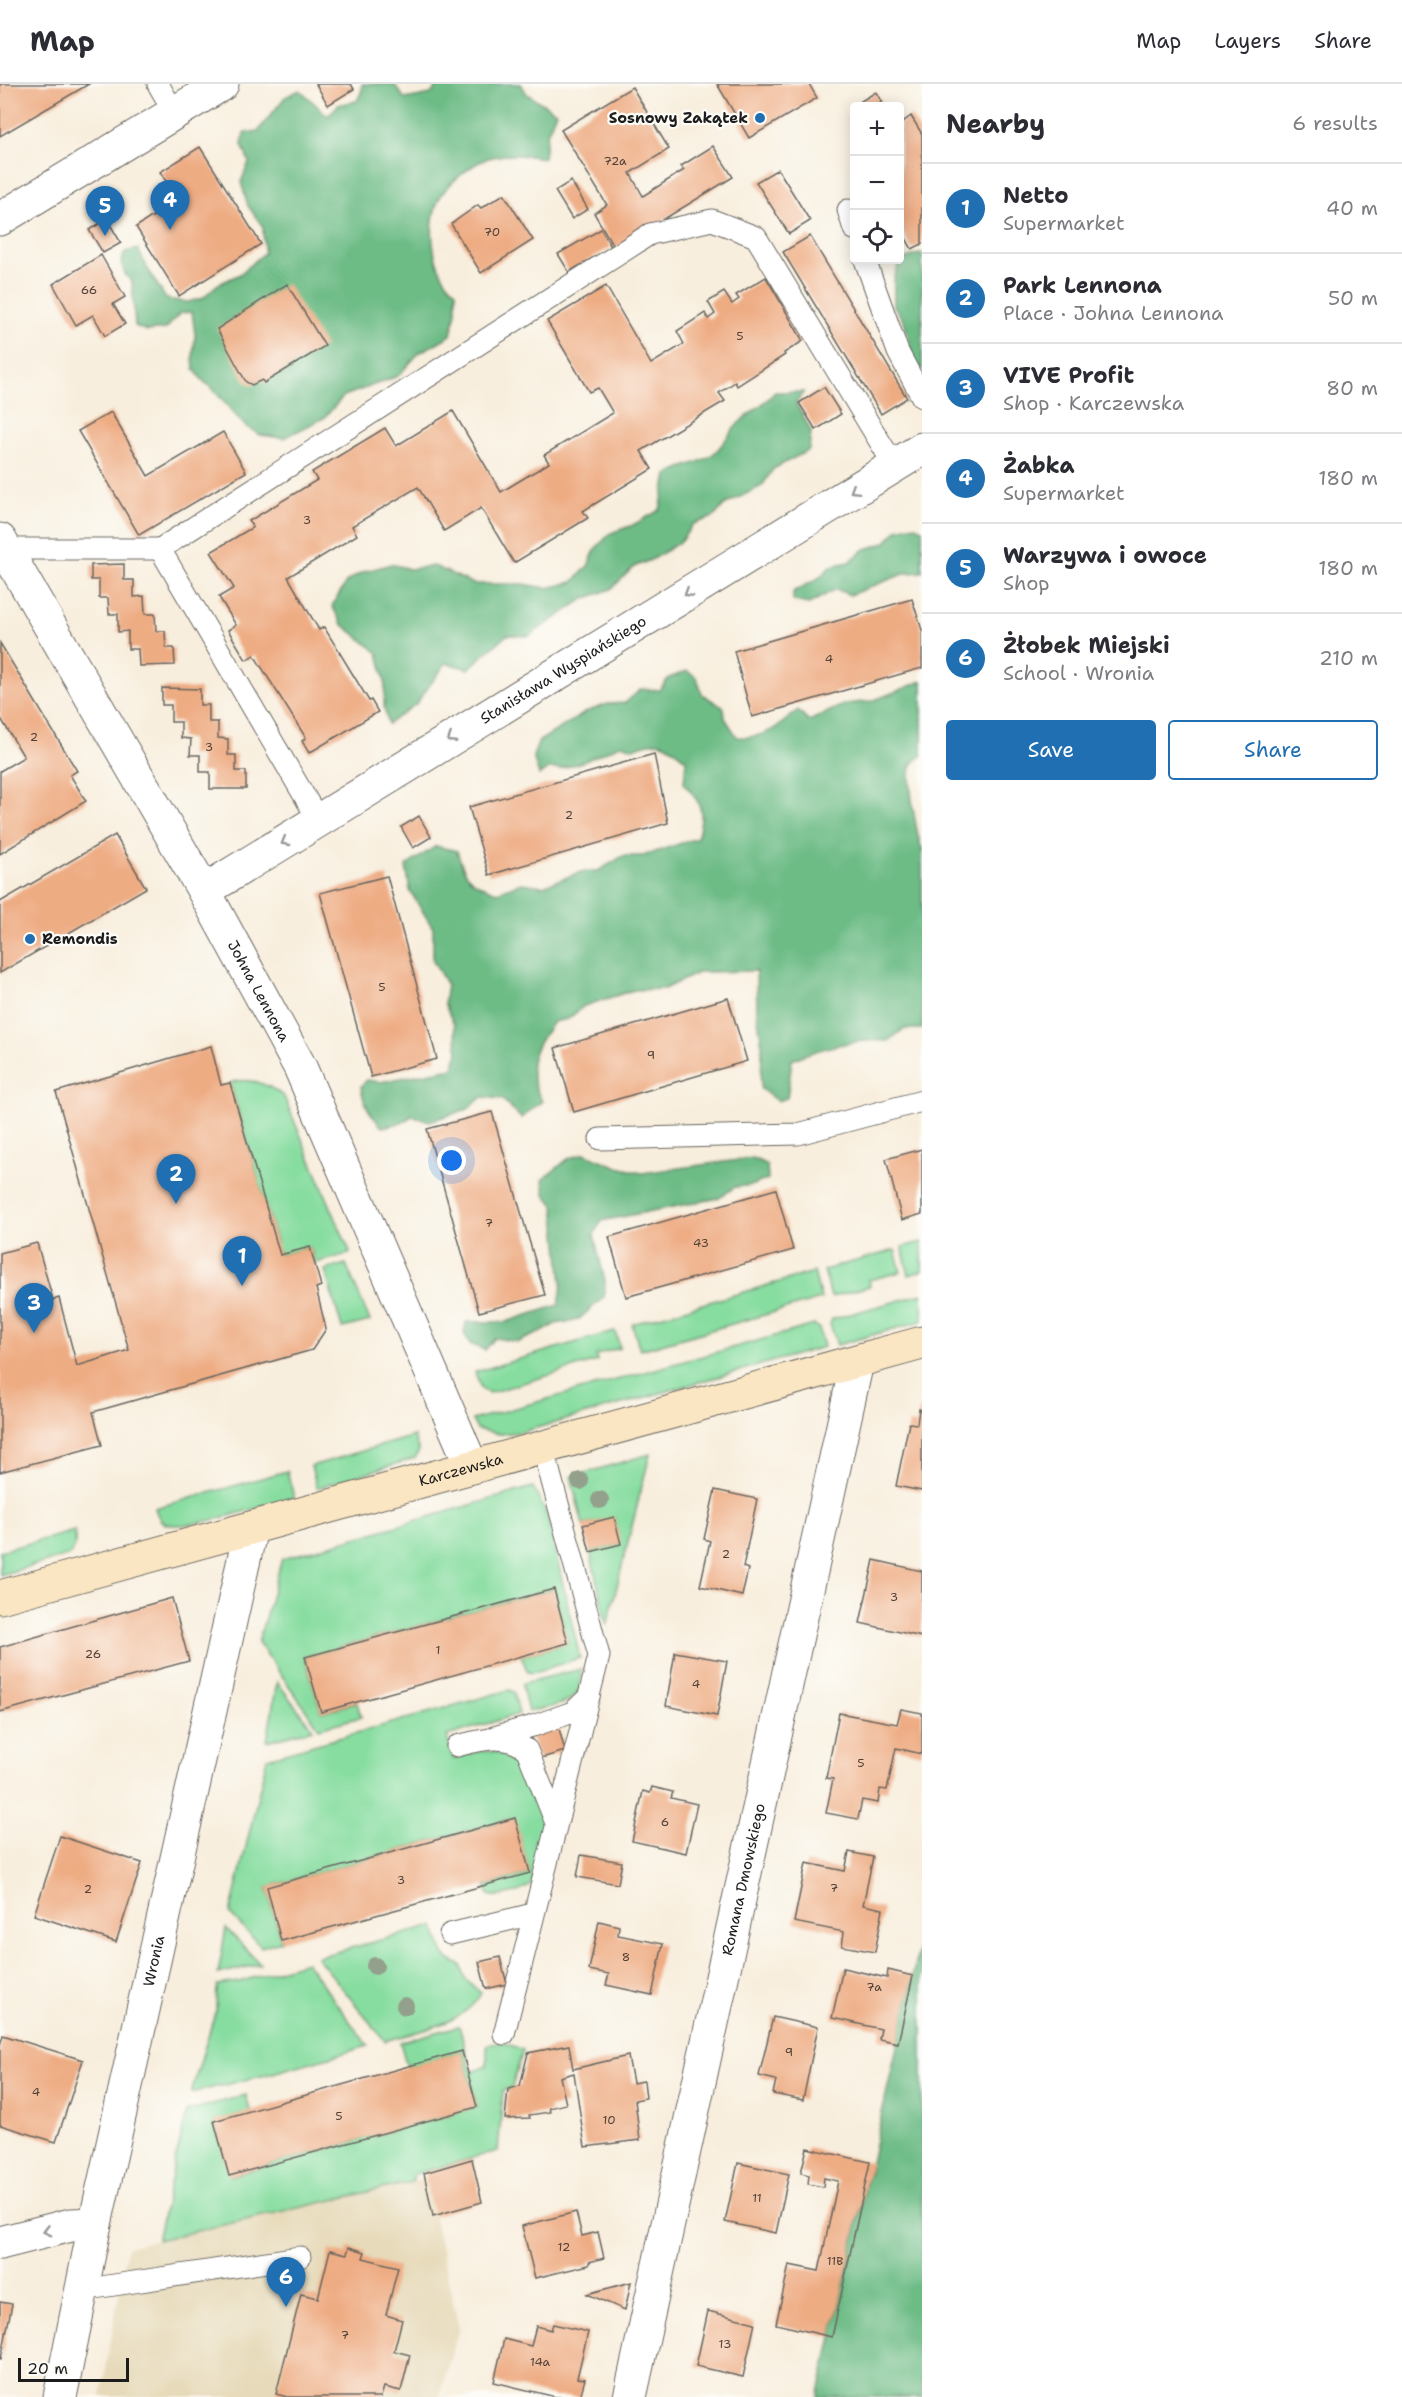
<!DOCTYPE html>
<meta charset="utf-8">
<style>
body{margin:0;font-family:"Shantell Sans",sans-serif;background:#f7f7f7;color:#2b2b33}
.controls{position:absolute;right:18px;top:18px;display:grid;overflow:hidden;border-radius:6px;box-shadow:0 3px 15px #0003}
.controls button{width:54px;height:54px;display:grid;place-items:center;padding:0;border:0;border-bottom:2px solid #e1e1e2;background:#fff;color:#2b2b33;font:30px sans-serif}
.scale{position:absolute;left:18px;bottom:15px;width:111px;box-sizing:border-box;padding-left:6px;border:3px solid #1c1c1c;border-top:0;font-size:16px;line-height:21px;white-space:nowrap;color:#1c1c1c;-webkit-text-stroke:4px #fdfcf7;paint-order:stroke}
.you{position:absolute;left:452px;top:1077px;width:21px;height:21px;margin:-15px;border:4px solid #fff;border-radius:50%;background:#1a73e8;box-shadow:0 0 0 9px #1a73e833}
.badge{display:grid;place-items:center;width:39px;height:39px;border-radius:50%;background:#1f6fb2;color:#fff;font-size:20px;font-weight:700}
.pin{position:absolute;translate:-50% -50px;filter:drop-shadow(0 2px 3px #0008)}
.pin::after{content:'';position:absolute;top:32px;width:21px;height:18px;background:inherit;clip-path:polygon(0 0,100% 0,50% 100%)}
.list{margin:0;padding:0;list-style:none}
h2{display:flex;justify-content:space-between;align-items:center;height:78px;margin:0;padding:0 24px;font-size:26px}
h2 small{font-size:20px;font-weight:400;color:#7c7c81}
.list li{display:grid;grid-template-columns:39px 1fr auto;gap:18px;align-items:center;box-sizing:border-box;height:90px;padding:0 24px;border-top:2px solid #e1e1e2}
.list b{display:block;font-size:22px;white-space:nowrap}
.list p{margin:0;font-size:20px;white-space:nowrap;color:#7c7c81}
.list em{font-size:20px;font-style:normal;color:#7c7c81}
.actions{display:flex;gap:12px;padding:18px 24px}
.actions a{flex:1;padding:14px 0;border:2px solid #1f6fb2;border-radius:6px;text-align:center;font-size:21px;color:#1f6fb2}
.actions .main{background:#1f6fb2;color:#fff}
.icon{flex:none;width:33px;height:33px;fill:none;stroke:currentColor;stroke-width:2;stroke-linecap:round;stroke-linejoin:round}
.map{position:relative;flex:none;width:922px;height:2313px;overflow:hidden}
header{display:flex;align-items:center;gap:36px;box-sizing:border-box;height:84px;padding:0 30px;background:#fff;border-bottom:2px solid #e1e1e2}
header strong{font-size:28px}
nav{display:flex;gap:33px;margin-inline-start:auto;font-size:21px}
main{display:flex}
aside{flex:1;background:#fff}
.map>svg:first-child{display:block}
.built{fill:#e7daba}
.green{fill:#87dda0;stroke:#527c5e;stroke-width:1.5}
.forest{fill:#6dbc86;stroke:#446c51;stroke-width:1.5}
.building{fill:#eeac83}
.lines{fill:none;stroke-linecap:round;stroke-linejoin:round}
.service-casing{stroke:#696660;stroke-width:23}
.minor-casing{stroke:#696660;stroke-width:35}
.tertiary-casing{stroke:#696660;stroke-width:35}
.secondary-casing{stroke:#696660;stroke-width:35}
.service{stroke:#fff;stroke-width:21}
.minor{stroke:#fff;stroke-width:33}
.tertiary{stroke:#fff;stroke-width:33}
.secondary{stroke:#fbe6c3;stroke-width:33}
.tree{fill:#93a08c}
.oneway{stroke:#999}
.poi-dot{fill:#1f6fb2;stroke:#fdfcf7;stroke-width:2}
.labels{text-anchor:middle;dominant-baseline:central;stroke-width:4.5;stroke-linejoin:round;paint-order:stroke}
.number-label{font-size:12px;fill:#504036}
.poi-label{font-size:15px;font-weight:bold;fill:#1c1c1c;stroke:#fdfcf7;text-anchor:end}
.street-label{font-size:15px;fill:#1c1c1c;stroke:#fdfcf7}
</style>
<header>
<strong>Map</strong>
<nav><a>Map</a><a>Layers</a><a>Share</a></nav>
</header>
<main>
<div class="map">
<svg width="922" height="2313" viewBox="0 0 922 2313">
<rect width="100%" height="100%" fill="#fdfcf7"/>
<filter id="ink" filterUnits="userSpaceOnUse"><feTurbulence type="fractalNoise" baseFrequency=".0167" numOctaves="2"/><feDisplacementMap in="SourceGraphic" scale="12" xChannelSelector="R" yChannelSelector="G"/><feConvolveMatrix kernelMatrix="1 2 1 2 8 2 1 2 1" color-interpolation-filters="sRGB"/></filter>
<filter id="wash" filterUnits="userSpaceOnUse"><feTurbulence type="fractalNoise" baseFrequency=".008" numOctaves="4" result="noise"/><feDisplacementMap in="SourceGraphic" scale="24" xChannelSelector="R" yChannelSelector="G"/><feGaussianBlur stdDeviation="1.35" result="paint"/><feColorMatrix in="noise" values="0 0 0 0 0 0 0 0 0 0 0 0 0 0 0 0 0 1.4 0 .05"/><feComposite in="paint" operator="in"/></filter>
<g filter="url(#wash)">
<rect width="100%" height="100%" fill="#f8eedd"/>
<polygon class="built" points="425,2095 459,2244 439,2313 101,2313 127,2163"/>
<g class="green">
<path d="M236 997C254 995 270 1001 284 1013L350 1168 349 1170 315 1179 310 1163 280 1171 230 999Z"/>
<polygon points="922,1158 922,1187 909,1191 902,1163"/>
<polygon points="895,1166 901,1188 869,1196 870,1202 831,1213 824,1186"/>
<polygon points="346,1180 370,1237 342,1244 325,1186"/>
<polygon points="814,1188 821,1215 640,1266 632,1240"/>
<polygon points="922,1210 922,1237 837,1261 830,1240 832,1235"/>
<polygon points="814,1241 819,1244 824,1263 522,1348 500,1350 477,1345 472,1336"/>
<polygon points="615,1247 620,1264 596,1271 597,1277 489,1309 481,1305 475,1288"/>
<polygon points="414,1352 419,1367 415,1374 317,1404 311,1382"/>
<polygon points="650,1370 607,1542 590,1468 620,1460 614,1434 583,1441 571,1393"/>
<path d="M287 1387 294 1413C268 1420 186 1449 164 1439 158 1436 157 1429 155 1424Z"/>
<polygon points="533,1403 547,1431 580,1574 532,1589 528,1588 521,1572 568,1559 553,1505 305,1573 321,1628 357,1619 361,1633 319,1644 258,1558 282,1475"/>
<polygon points="75,1447 75,1460 70,1471 0,1491 0,1467"/>
<path d="M581 1585C580 1590 581 1599 580 1604 573 1622 543 1624 528 1628L522 1601 524 1599Z"/>
<polygon points="277,1598 313,1645 267,1657"/>
<path d="M509 1606 514 1608 519 1630 447 1652 453 1675C463 1672 474 1667 485 1667 511 1666 527 1697 532 1718L540 1717 548 1735 531 1801C521 1808 501 1815 489 1811L486 1802 530 1789 514 1734 267 1803 281 1857 261 1863 230 1830 267 1674Z"/>
<path d="M434 1842C442 1860 438 1874 461 1881L466 1896 481 1909C465 1941 416 1947 385 1957L317 1873Z"/>
<polygon points="226,1844 260,1880 218,1890"/>
<polygon points="306,1878 368,1962 262,1992 191,2009 216,1926 217,1901 239,1898"/>
<polygon points="459,1942 472,1988 487,1982 487,1961 502,1958 523,1966 512,2003 503,2007 498,2067 414,2090 412,2098 157,2156 187,2027 246,2011 250,2027 214,2038 230,2092 477,2023 462,1967 407,1983 400,1958"/>
</g>
<g class="forest">
<path d="M362 0H394L405 15 431 10 439 0H521L527 10 556 28 547 50 544 74C525 71 500 68 481 77 468 84 451 98 442 110 425 134 431 189 456 207V228L451 251 419 269 398 292 344 312 324 334 284 354 260 351 245 342 211 303 203 297 194 285 193 273 195 251 192 228 180 229 166 245 147 247 135 242 132 198 125 190 121 178 125 168 138 165 146 182 166 215 188 218 203 214 217 201 240 190 264 169 263 143 248 122 241 98 249 78 242 61 244 49 258 47 285 13 300 6 328 32 338 21 357 17 362 6Z"/>
<polygon points="922,169 922,286 913,277 905,239 894,222 894,194 900,176"/>
<path d="M775 308H804L796 319 811 347 809 366 773 385 762 402 724 421 714 433 693 440 681 457 655 474 634 483 611 505 584 515 529 552 507 551 468 585 446 579 416 620 388 640 384 623 385 598 378 569 342 540 332 522 347 497 363 488 391 480 410 485 434 482 474 500H523L547 504 573 498 588 482 596 464 611 449 633 441 660 426 667 391C681 381 699 381 713 370 724 361 730 347 740 338 753 326 762 322 775 308Z"/>
<polygon points="914,441 922,445 922,488 906,489 850,511 836,505 809,520 793,517 793,508 819,494 831,482 849,478 865,465 885,459 898,445"/>
<path d="M687 587 697 594 702 610 724 624 725 634 737 653C764 655 779 643 798 626L809 637 845 620 872 617 922 597V671C919 674 914 677 912 681 906 691 917 752 922 765V945H904L888 957C859 954 819 964 792 976L787 1014 777 1017 761 1005 762 961 757 929 756 887 700 888 664 905 634 906 584 922 568 935 553 938C532 967 523 983 542 1017L521 1034 502 1015 482 1013 468 1025 430 1037 412 1032 401 1039 382 1043C370 1030 363 1020 361 1002L367 996 380 998 453 984 458 968 454 941 444 919 447 901 433 877V844L410 807 406 782 436 762 457 767C465 794 470 799 497 808L521 799 543 802 584 787H598L623 772H643L697 754C705 729 702 718 684 700L686 676C664 656 661 654 633 664L622 660 585 677 561 685H549L539 691 533 672 539 657 588 627 608 620 625 619 641 605 659 606 669 594Z"/>
<polygon points="584,1069 618,1083 642,1089 753,1074 767,1081 768,1095 753,1101 735,1103 719,1114 601,1137 594,1151 605,1197 604,1213 578,1236 555,1240 544,1247 518,1258 495,1254 485,1266 470,1260 464,1249 466,1238 506,1238 559,1221 562,1200 554,1121 545,1110 543,1095 568,1075"/>
<polygon points="922,1850 922,2313 818,2313 832,2253"/>
</g>
<g id="blocks">
<g class="building">
<polygon points="0,0 89,0 0,52"/>
<polygon points="316,0 351,0 354,5 328,21"/>
<polygon points="717,0 809,0 817,14 749,54"/>
<polygon points="632,3 669,65 630,89 643,112 684,86 681,82 713,62 733,93 615,165 594,129 607,121 561,46"/>
<polygon points="876,8 882,18 874,22 864,22 861,17"/>
<polygon points="911,32 922,50 922,160 912,165 900,144 900,40"/>
<polygon points="200,63 261,160 179,212 136,143 178,116 160,88"/>
<polygon points="778,85 810,137 789,150 756,98"/>
<polygon points="571,97 588,125 572,135 555,107"/>
<polygon points="504,110 533,156 481,189 451,140 478,121 481,124"/>
<polygon points="107,135 121,159 103,169 89,146"/>
<polygon points="601,145 611,163 569,188 558,170"/>
<polygon points="810,152 907,314 881,330 783,168"/>
<polygon points="101,171 125,213 113,220 125,240 105,252 93,231 76,241 53,200"/>
<polygon points="766,193 803,257 784,269 785,271 737,302 735,298 719,309 725,317 641,367 652,385 583,427 588,434 514,479 481,424 444,447 418,403 352,442 357,451 288,493 319,546 324,543 369,617 371,616 378,628 309,669 302,657 306,654 254,571 246,576 228,546 236,541 219,513 234,504 211,468 253,443 249,437 317,396 312,388 385,344 396,362 453,327 501,408 549,379 544,371 613,329 598,304 589,308 547,237 606,202 651,280 684,260 677,247 705,229 708,235 715,230 708,218 724,208 732,220 739,215 736,211"/>
<polygon points="287,200 325,262 264,299 262,296 252,301 246,298 217,245"/>
<polygon points="824,303 841,330 816,346 799,319"/>
<polygon points="111,328 148,392 223,348 246,388 139,451 78,347"/>
<polygon points="124,480 124,496 134,496 134,513 144,512 145,530 155,530 156,547 165,547 166,564 174,564 175,581 139,582 138,565 128,565 128,547 118,548 118,530 109,530 108,514 99,514 99,496 91,496 91,481"/>
<polygon points="912,515 922,546 922,584 752,633 734,567"/>
<polygon points="0,559 77,687 70,691 86,717 0,770 0,687 24,673 0,633"/>
<polygon points="162,604 200,605 200,621 209,621 209,638 218,638 218,654 228,655 228,671 236,671 236,687 246,687 246,705 210,705 210,688 200,688 200,671 190,671 191,655 181,654 181,638 171,638 171,621 162,621"/>
<polygon points="654,670 668,739 489,791 469,723"/>
<polygon points="419,732 431,753 413,764 401,743"/>
<polygon points="115,751 146,804 0,889 0,818"/>
<polygon points="387,792 437,975 371,993 320,809"/>
<polygon points="728,914 747,977 574,1028 555,964"/>
<polygon points="211,962 221,1001 230,999 280,1171 310,1163 321,1202 316,1204 326,1245 312,1266 93,1328 102,1361 0,1388 0,1169 37,1159 53,1216 59,1214 77,1282 129,1266 56,1008"/>
<polygon points="492,1028 545,1211 479,1228 427,1045"/>
<polygon points="922,1065 922,1130 902,1136 886,1075"/>
<polygon points="776,1105 793,1166 626,1213 609,1153"/>
<polygon points="919,1325 922,1326 922,1407 896,1402 909,1339 917,1340"/>
<polygon points="715,1406 757,1415 743,1483 748,1485 742,1512 700,1502 710,1457 704,1455"/>
<polygon points="614,1433 621,1460 590,1468 583,1441"/>
<polygon points="874,1476 922,1487 922,1553 860,1539"/>
<polygon points="554,1505 568,1559 321,1628 305,1573"/>
<polygon points="172,1514 189,1577 0,1628 0,1563"/>
<polygon points="675,1568 727,1577 717,1632 666,1622"/>
<polygon points="901,1625 922,1629 922,1670 896,1664 887,1706 880,1705 878,1719 862,1716 858,1735 826,1729 833,1695 826,1694 839,1629 897,1640"/>
<polygon points="558,1641 565,1667 538,1675 530,1649"/>
<polygon points="652,1703 673,1708 671,1714 697,1720 686,1769 632,1757 643,1707 650,1709"/>
<polygon points="515,1734 530,1789 281,1857 267,1803"/>
<polygon points="60,1752 142,1779 116,1858 34,1831"/>
<polygon points="849,1768 873,1773 863,1821 883,1825 875,1868 842,1862 844,1848 794,1838 806,1779 845,1787"/>
<polygon points="581,1771 622,1778 618,1800 577,1793"/>
<polygon points="599,1837 619,1842 618,1851 663,1860 652,1911 606,1901 609,1890 589,1886"/>
<polygon points="500,1873 507,1900 486,1905 479,1878"/>
<polygon points="843,1884 887,1894 888,1886 913,1892 898,1959 879,1955 881,1945 832,1934"/>
<polygon points="773,1933 818,1943 803,2016 773,2010 776,1996 759,1992"/>
<polygon points="3,1951 83,1976 56,2058 0,2041 0,1961"/>
<polygon points="569,1961 573,1985 628,1972 633,1999 644,1997 646,2014 635,2016 640,2056 585,2063 574,1989 560,1993 566,2020 549,2024 550,2028 529,2031 530,2034 505,2035 508,2005 520,2002 528,1969"/>
<polygon points="462,1967 477,2023 229,2092 214,2037"/>
<polygon points="807,2064 870,2078 832,2253 776,2240 789,2181 819,2187 838,2097 824,2094 823,2103 808,2100 809,2091 801,2089"/>
<polygon points="472,2075 482,2118 433,2132 424,2089"/>
<polygon points="738,2079 789,2090 776,2149 725,2138"/>
<polygon points="576,2128 582,2152 598,2148 604,2174 589,2178 589,2181 535,2194 522,2142"/>
<polygon points="349,2163 365,2168 363,2174 398,2183 386,2231 402,2236 394,2267 410,2271 401,2307 384,2303 381,2313 287,2313 276,2310 301,2210 318,2214 330,2166 347,2170"/>
<polygon points="631,2198 625,2226 587,2210"/>
<polygon points="0,2218 12,2220 1,2275 0,2275"/>
<polygon points="708,2227 755,2239 743,2293 696,2282"/>
<polygon points="553,2240 588,2248 577,2294 585,2295 580,2313 556,2313 494,2298 504,2255 531,2262 536,2242 551,2246"/>
</g>
</g>
</g>
<g filter="url(#ink)">
<use href="#blocks" fill-opacity="0" stroke="#696660" stroke-width="1.5"/>
<g class="lines">
<g class="service-casing">
<g id="service">
<polyline points="158,0 175,30"/>
<polyline points="848,126 854,145"/>
<polyline points="865,176 898,268 922,313"/>
<polyline points="5,465 160,465"/>
<polyline points="319,737 160,465 650,150 712,136 756,153 894,381"/>
<polyline points="600,1055 798,1050 922,1017"/>
<polyline points="494,1653 533,1642 573,1628 589,1613"/>
<path d="M457 1662C480 1656 506 1648 527 1666L556 1739"/>
<polyline points="450,1850 533,1830"/>
<polyline points="504,1950 599,1572 543,1364"/>
<polyline points="81,2206 300,2173"/>
</g>
</g>
<g class="minor-casing">
<g id="minor">
<path id="s1" d="M0 456 204 807 300 983 472 1383"/>
<path id="s2" d="M204 807 922 365"/>
<polyline points="0,2159 71,2141 95,2140"/>
<path id="s3" d="M60 2313 95 2140 251 1444"/>
<path id="s4" d="M630 2313 857 1278"/>
</g>
</g>
<g class="tertiary-casing">
<polyline id="tertiary" points="0,135 222,0"/>
</g>
<g class="secondary-casing">
<g id="secondary">
<path id="s5" d="M0 1513 922 1259"/>
</g>
</g>
<use href="#service" class="service"/>
<use href="#minor" class="minor"/>
<use href="#tertiary" class="tertiary"/>
<use href="#secondary" class="secondary"/>
</g>
<g class="tree">
<circle cx="580" cy="1397" r="9"/>
<circle cx="600" cy="1416" r="9"/>
<circle cx="375" cy="1882" r="9"/>
<circle cx="405" cy="1922" r="9"/>
</g>
<defs><path id="oneway-chevron" d="M-2-3.5L2.5 0L-2 3.5" fill="none" stroke-width="1.6" stroke-linecap="round" stroke-linejoin="round" transform="scale(1.5)"/></defs>
<g class="oneway">
<use href="#oneway-chevron" transform="translate(854 406) rotate(148)"/>
<use href="#oneway-chevron" transform="translate(688 509) rotate(148)"/>
<use href="#oneway-chevron" transform="translate(451 655) rotate(148)"/>
<use href="#oneway-chevron" transform="translate(285 758) rotate(149)"/>
<use href="#oneway-chevron" transform="translate(47 2147) rotate(165)"/>
</g>
</g>
<g class="poi-dot">
<circle cx="760" cy="34" r="6"/>
<circle cx="30" cy="855" r="6"/>
</g>
<g class="labels">
<g class="number-label">
<text x="615" y="77">72a</text>
<text x="492" y="148">70</text>
<text x="89" y="206">66</text>
<text x="740" y="252">5</text>
<text x="307" y="436">3</text>
<text x="829" y="575">4</text>
<text x="34" y="653">2</text>
<text x="209" y="663">3</text>
<text x="569" y="731">2</text>
<text x="382" y="903">5</text>
<text x="651" y="971">9</text>
<text x="489" y="1139">7</text>
<text x="701" y="1159">43</text>
<text x="726" y="1470">2</text>
<text x="894" y="1513">3</text>
<text x="438" y="1566">1</text>
<text x="93" y="1570">26</text>
<text x="696" y="1600">4</text>
<text x="861" y="1679">5</text>
<text x="665" y="1738">6</text>
<text x="401" y="1796">3</text>
<text x="834" y="1804">7</text>
<text x="88" y="1805">2</text>
<text x="626" y="1873">8</text>
<text x="874" y="1903">7a</text>
<text x="789" y="1968">9</text>
<text x="36" y="2008">4</text>
<text x="339" y="2032">5</text>
<text x="609" y="2036">10</text>
<text x="757" y="2114">11</text>
<text x="564" y="2163">12</text>
<text x="835" y="2177">11B</text>
<text x="345" y="2251">7</text>
<text x="725" y="2260">13</text>
<text x="540" y="2278">14a</text>
</g>
<g class="poi-label">
<text x="748" y="34">Sosnowy Zakątek</text>
<text x="42" y="855" text-anchor="start">Remondis</text>
</g>
<g class="street-label">
<text stroke="none"><textPath href="#s2" startOffset="422">Stanisława Wyspiańskiego</textPath></text>
<text stroke="none"><textPath href="#s1" startOffset="520">Johna Lennona</textPath></text>
<text stroke="none"><textPath href="#s5" startOffset="478">Karczewska</textPath></text>
<text stroke="none"><textPath href="#s4" startOffset="530">Romana Dmowskiego</textPath></text>
<text stroke="none"><textPath href="#s3" startOffset="446">Wronia</textPath></text>
</g>
</g>
</svg>
<div class="controls">
<button>+</button>
<button>−</button>
<button><svg class="icon" aria-label="locate" viewBox="0 0 24 24"><circle cx="12" cy="12" r="6"/><path d="M12 2v4M12 18v4M2 12h4M18 12h4"/></svg></button>
</div>
<div class="scale">20 m</div>
<div class="you"></div>
<div class="pin badge" style="left:242px;top:1202px">1</div>
<div class="pin badge" style="left:176px;top:1120px">2</div>
<div class="pin badge" style="left:34px;top:1249px">3</div>
<div class="pin badge" style="left:170px;top:146px">4</div>
<div class="pin badge" style="left:105px;top:152px">5</div>
<div class="pin badge" style="left:286px;top:2223px">6</div>
</div>
<aside>
<h2>Nearby<small>6 results</small></h2>
<ul class="list">
<li><span class="badge">1</span><div><b>Netto</b><p>Supermarket</p></div><em>40 m</em></li>
<li><span class="badge">2</span><div><b>Park Lennona</b><p>Place · Johna Lennona</p></div><em>50 m</em></li>
<li><span class="badge">3</span><div><b>VIVE Profit</b><p>Shop · Karczewska</p></div><em>80 m</em></li>
<li><span class="badge">4</span><div><b>Żabka</b><p>Supermarket</p></div><em>180 m</em></li>
<li><span class="badge">5</span><div><b>Warzywa i owoce</b><p>Shop</p></div><em>180 m</em></li>
<li><span class="badge">6</span><div><b>Żłobek Miejski</b><p>School · Wronia</p></div><em>210 m</em></li>
</ul>
<div class="actions"><a class="main">Save</a><a>Share</a></div>
</aside>
</main>
